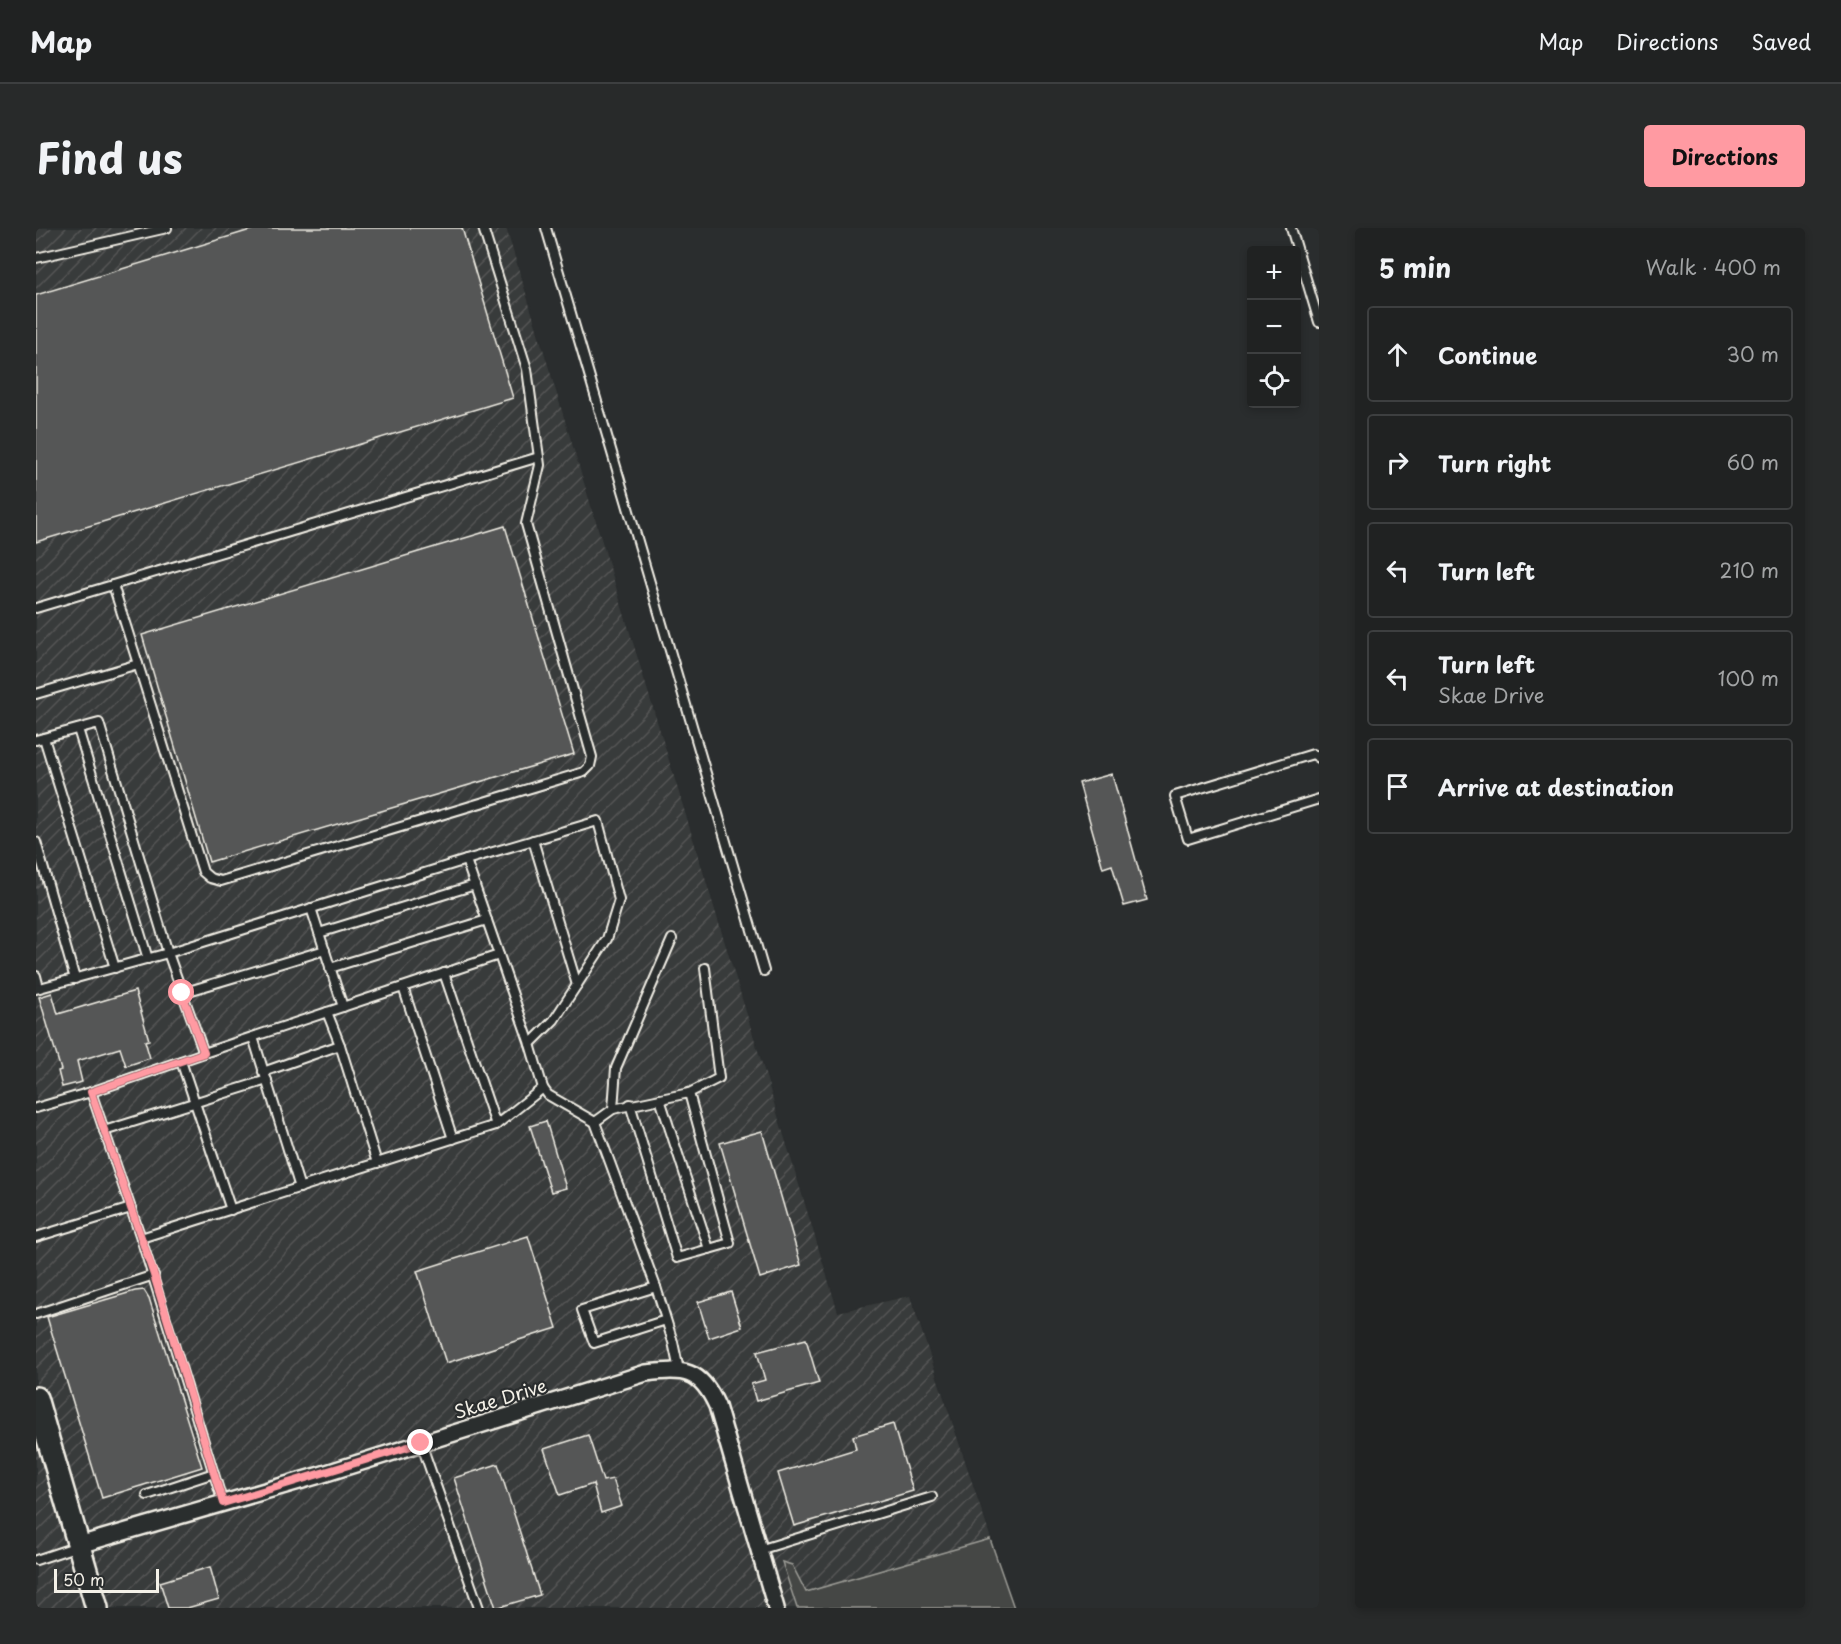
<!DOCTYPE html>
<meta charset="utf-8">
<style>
body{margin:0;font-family:"Playpen Sans",sans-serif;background:#282a2a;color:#f1f3f6}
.controls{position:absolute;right:18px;top:18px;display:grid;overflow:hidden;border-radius:6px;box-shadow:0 3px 9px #0003}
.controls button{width:54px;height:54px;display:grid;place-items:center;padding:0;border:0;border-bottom:2px solid #3d3f40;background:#202222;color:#f1f3f6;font:30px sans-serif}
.scale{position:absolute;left:18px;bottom:15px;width:105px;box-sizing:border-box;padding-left:6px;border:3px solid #f4f1e8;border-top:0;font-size:16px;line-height:21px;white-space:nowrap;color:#f4f1e8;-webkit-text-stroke:4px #2a2d2e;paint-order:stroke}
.stop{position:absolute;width:18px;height:18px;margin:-14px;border:4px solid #ff9aa2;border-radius:50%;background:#fff}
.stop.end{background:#ff9aa2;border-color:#fff;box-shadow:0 2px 6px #0008}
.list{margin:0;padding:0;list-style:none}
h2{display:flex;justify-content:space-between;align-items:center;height:78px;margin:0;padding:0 24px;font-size:26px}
h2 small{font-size:20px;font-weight:400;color:#a2a4a5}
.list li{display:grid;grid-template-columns:39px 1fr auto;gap:18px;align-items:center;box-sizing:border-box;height:96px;margin:0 12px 12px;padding:0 12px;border:2px solid #3d3f40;border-radius:6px}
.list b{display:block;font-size:22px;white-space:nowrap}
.list p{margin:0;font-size:20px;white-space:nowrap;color:#a2a4a5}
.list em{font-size:20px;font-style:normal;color:#a2a4a5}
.icon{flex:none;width:33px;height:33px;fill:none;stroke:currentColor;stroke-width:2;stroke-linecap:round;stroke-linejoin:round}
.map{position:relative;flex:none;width:1283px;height:1380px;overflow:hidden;border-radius:6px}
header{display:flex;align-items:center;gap:36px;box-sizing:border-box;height:84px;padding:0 30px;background:#202222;border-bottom:2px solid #3d3f40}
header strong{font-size:28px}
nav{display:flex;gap:33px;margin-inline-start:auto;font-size:21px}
.intro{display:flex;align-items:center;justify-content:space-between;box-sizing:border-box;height:144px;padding:0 36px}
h1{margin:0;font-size:42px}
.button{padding:15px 27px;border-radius:6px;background:#ff9aa2;color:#111;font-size:21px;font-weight:700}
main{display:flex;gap:36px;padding:0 36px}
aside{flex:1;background:#202222;border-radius:6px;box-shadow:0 3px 9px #0003}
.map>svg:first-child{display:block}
.industrial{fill:url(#industrial-furrows)}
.grass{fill:#444645;stroke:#9c9c96;stroke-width:1.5}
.building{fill:#555756;stroke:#f4f1e8;stroke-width:1.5}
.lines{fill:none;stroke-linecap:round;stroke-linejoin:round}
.lane-casing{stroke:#f4f1e8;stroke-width:12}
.street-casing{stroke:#f4f1e8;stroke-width:20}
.secondary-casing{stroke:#f4f1e8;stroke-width:26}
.lane{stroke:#2a2d2e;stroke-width:8}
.street{stroke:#2a2d2e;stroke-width:15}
.secondary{stroke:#2a2d2e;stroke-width:21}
.route{stroke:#ff9aa2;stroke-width:8}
.labels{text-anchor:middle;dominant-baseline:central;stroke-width:4.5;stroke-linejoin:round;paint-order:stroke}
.street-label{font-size:18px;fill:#f4f1e8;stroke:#2a2d2e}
</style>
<header>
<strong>Map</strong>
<nav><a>Map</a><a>Directions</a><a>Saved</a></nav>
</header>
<div class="intro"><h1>Find us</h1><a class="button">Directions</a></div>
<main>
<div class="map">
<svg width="1283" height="1380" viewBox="0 0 1283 1380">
<defs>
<pattern id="industrial-furrows" width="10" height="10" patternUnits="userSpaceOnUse" patternTransform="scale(1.5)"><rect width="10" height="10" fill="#373a3a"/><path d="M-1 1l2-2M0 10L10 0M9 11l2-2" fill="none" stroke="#555756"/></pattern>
</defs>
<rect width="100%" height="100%" fill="#2a2d2e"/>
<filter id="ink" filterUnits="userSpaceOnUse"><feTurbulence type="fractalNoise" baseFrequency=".0167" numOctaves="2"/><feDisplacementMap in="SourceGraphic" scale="12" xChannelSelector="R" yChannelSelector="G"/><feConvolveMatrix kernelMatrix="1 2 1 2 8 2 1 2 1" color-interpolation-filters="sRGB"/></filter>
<g filter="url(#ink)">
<polygon class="industrial" points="0,0 470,0 802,1084 874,1068 978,1380 0,1380"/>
<polygon class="grass" points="954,1311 978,1380 761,1380 746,1334 756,1337 770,1364"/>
<g class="building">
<polygon points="221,0 426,0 477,170 0,314 0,67"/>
<polygon points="469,298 538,526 173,634 106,407"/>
<polygon points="1076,546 1111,672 1088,678 1076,637 1067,640 1043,555"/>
<polygon points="99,763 113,812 109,813 114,830 90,838 84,820 41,833 46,854 26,859 22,843 25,842 3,769 16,765 22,786"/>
<polygon points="510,893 530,960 515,964 494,898"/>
<polygon points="726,903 765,1037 724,1050 684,915"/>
<polygon points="492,1008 521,1100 410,1135 381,1043"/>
<polygon points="108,1062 113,1070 166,1239 66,1270 11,1089 99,1063"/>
<polygon points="695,1064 706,1099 673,1110 662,1074"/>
<polygon points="770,1111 783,1155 720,1173 715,1156 729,1152 721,1124"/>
<polygon points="857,1196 877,1263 758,1298 742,1245 820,1221 817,1208"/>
<polygon points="552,1207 567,1253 577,1251 586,1278 565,1285 557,1256 524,1267 508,1221"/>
<polygon points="462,1236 504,1367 460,1380 418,1250"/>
<polygon points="174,1339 183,1371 151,1380 132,1380 124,1354"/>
</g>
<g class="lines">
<g class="lane-casing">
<g id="lane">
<polyline points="510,0 728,743"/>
<polyline points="1255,0 1283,94"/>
<polyline points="0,30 131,0"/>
<polyline points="77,357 102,436"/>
<polyline points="0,380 503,229"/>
<polyline points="0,466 102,436 167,644 174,650 185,653 548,544 554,538 556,529 490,296 504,237 491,141 447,0"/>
<polyline points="42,501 112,731"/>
<polyline points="8,510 79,740"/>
<polyline points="0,512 63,495 132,725 168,825 55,864"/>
<polyline points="1283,530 1277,526 1139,568 1152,611 1283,571"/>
<polyline points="497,612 541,757"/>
<polyline points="0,614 39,751"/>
<polyline points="430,632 562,593 583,672 571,711 518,792 494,816"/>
<polyline points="275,680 307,779"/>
<polyline points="283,705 439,657"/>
<polyline points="294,740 451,692"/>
<polyline points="408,745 460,897"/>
<polyline points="0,748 3,760"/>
<polyline points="367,759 417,911"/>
<polyline points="0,761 132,725 430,632 494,816 507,860 512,867 559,894"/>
<polyline points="146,765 289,722"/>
<polyline points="291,784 304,817 341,935"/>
<polyline points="217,809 264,960"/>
<polyline points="168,825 463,727"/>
<polyline points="145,833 195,982"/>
<polyline points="227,844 304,817"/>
<polyline points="653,865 694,1015 673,1021"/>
<polyline points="594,876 641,1030 673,1021 624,871"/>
<polyline points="0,880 55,864 105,1010 460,897 507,860"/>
<polyline points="577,881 580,840 636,711"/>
<polyline points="68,903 231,852"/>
<polyline points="0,1009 95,980"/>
<polyline points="105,1010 187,1275"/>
<polyline points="620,1059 559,894 577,881 653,865 683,850 669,740"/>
<polyline points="0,1086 118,1047"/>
<polyline points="630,1092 558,1115 546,1082 620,1059 637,1114 643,1142"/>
<polyline points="385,1215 443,1380"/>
<polyline points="111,1267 178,1245"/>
<polyline points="723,1322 896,1269"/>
<polyline points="0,1332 42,1318"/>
</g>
</g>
<g class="street-casing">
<path id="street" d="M43 1317 284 1247 610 1145C648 1141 664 1140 681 1178L740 1380"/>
</g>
<g class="secondary-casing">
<polyline id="secondary" points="0,1170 61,1380"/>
</g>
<use href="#lane" class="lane"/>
<use href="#street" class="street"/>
<use href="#secondary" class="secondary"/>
</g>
</g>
<g class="lines" filter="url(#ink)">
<polyline class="route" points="146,765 168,825 55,864 118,1047 187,1275 385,1215"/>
</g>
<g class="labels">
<g class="street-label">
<text transform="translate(464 1170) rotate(-17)">Skae Drive</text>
</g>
</g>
</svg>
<div class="controls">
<button>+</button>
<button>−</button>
<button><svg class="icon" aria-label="locate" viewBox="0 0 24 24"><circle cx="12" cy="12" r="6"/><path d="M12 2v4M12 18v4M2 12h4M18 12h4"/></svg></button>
</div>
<div class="scale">50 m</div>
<div class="stop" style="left:146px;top:765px"></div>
<div class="stop end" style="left:385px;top:1215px"></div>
</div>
<aside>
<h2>5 min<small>Walk · 400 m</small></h2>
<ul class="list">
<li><svg class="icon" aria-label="ahead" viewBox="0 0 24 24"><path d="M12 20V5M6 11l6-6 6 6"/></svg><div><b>Continue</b></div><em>30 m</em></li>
<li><svg class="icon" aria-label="right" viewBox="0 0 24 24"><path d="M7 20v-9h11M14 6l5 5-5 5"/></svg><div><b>Turn right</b></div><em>60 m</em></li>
<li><svg class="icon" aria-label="left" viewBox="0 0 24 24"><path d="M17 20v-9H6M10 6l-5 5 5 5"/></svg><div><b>Turn left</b></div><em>210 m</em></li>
<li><svg class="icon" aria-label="left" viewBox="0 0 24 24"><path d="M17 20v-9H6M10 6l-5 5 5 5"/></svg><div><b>Turn left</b><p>Skae Drive</p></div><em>100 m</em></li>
<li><svg class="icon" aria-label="arrive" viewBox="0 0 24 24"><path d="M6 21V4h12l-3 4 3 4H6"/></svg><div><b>Arrive at destination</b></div></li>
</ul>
</aside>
</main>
